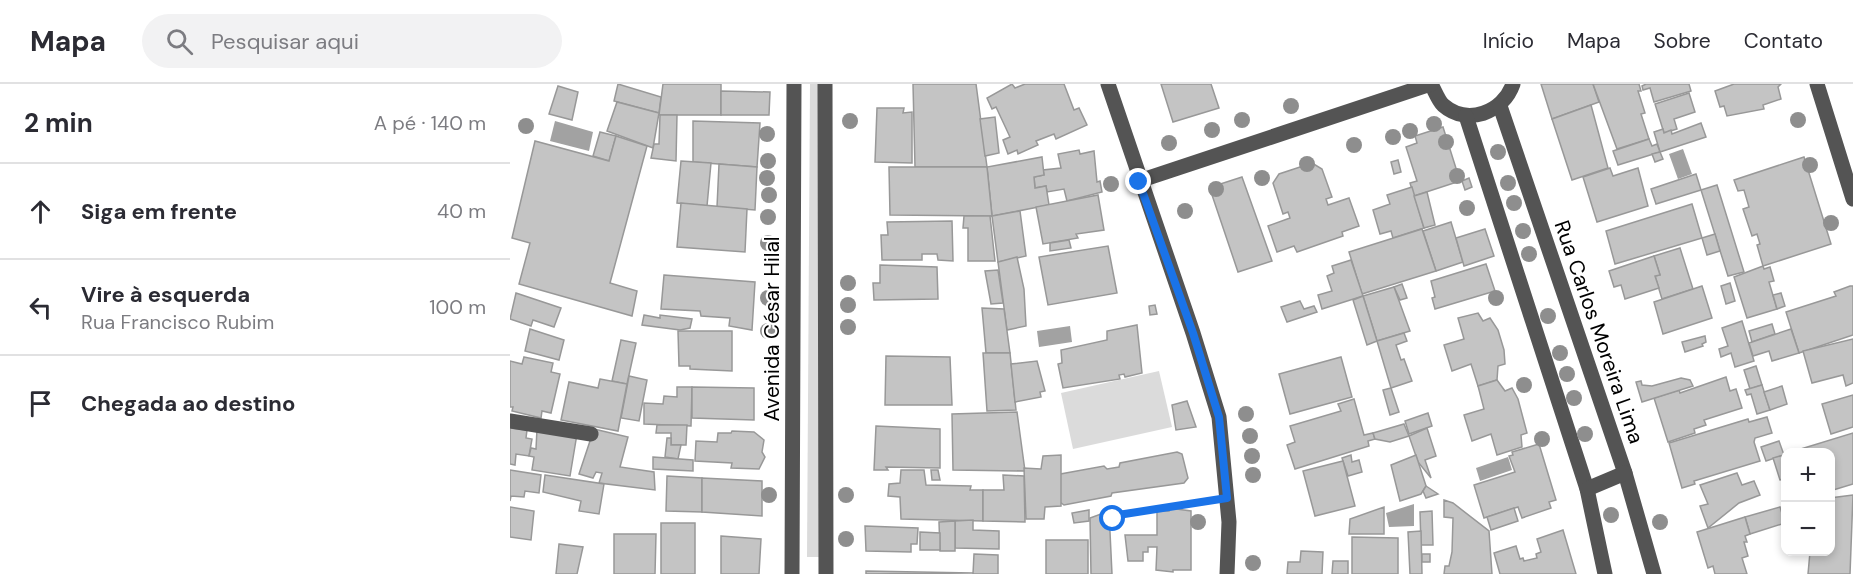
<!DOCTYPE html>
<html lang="pt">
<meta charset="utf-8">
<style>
body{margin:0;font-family:"DM Sans",sans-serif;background:#f2f2f3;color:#2b2b33}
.controls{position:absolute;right:18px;bottom:18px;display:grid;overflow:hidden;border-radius:12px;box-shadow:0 3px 9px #0003}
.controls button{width:54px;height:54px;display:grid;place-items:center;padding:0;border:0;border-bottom:2px solid #e1e1e2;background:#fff;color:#2b2b33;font:30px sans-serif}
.stop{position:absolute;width:18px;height:18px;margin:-14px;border:4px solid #1a73e8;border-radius:50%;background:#fff}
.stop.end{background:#1a73e8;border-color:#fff;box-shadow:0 2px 6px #0008}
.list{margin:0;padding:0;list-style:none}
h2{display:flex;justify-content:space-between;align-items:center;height:78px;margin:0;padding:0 24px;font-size:26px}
h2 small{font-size:20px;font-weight:400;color:#7c7c81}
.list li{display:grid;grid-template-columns:39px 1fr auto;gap:18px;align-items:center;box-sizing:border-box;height:96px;padding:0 24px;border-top:2px solid #e1e1e2}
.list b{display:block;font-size:22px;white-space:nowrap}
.list p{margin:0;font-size:20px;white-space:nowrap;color:#7c7c81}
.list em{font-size:20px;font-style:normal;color:#7c7c81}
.icon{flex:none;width:33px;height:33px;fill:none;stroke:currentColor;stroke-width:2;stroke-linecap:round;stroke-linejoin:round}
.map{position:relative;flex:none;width:1343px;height:490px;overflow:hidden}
header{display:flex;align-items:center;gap:36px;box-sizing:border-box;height:84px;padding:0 30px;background:#fff;border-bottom:2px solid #e1e1e2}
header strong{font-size:28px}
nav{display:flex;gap:33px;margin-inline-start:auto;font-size:21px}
.search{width:420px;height:54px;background:#f2f2f3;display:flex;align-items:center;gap:15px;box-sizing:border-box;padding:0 21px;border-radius:33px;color:#7c7c81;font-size:22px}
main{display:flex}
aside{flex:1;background:#fff}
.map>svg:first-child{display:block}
.green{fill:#dbdbdb}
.water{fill:#a2a2a2}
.building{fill:#c4c4c4;stroke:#989898;stroke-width:1.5}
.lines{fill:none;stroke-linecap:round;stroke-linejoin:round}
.path{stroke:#767676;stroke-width:4;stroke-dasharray:1.5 3;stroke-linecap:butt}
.minor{stroke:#545454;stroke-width:15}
.tree{fill:#8e8e8e}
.route{stroke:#1a73e8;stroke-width:8}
.labels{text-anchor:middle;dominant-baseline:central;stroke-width:4.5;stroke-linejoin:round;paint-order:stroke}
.street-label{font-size:21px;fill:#000;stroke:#fff}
</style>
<header>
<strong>Mapa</strong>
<div class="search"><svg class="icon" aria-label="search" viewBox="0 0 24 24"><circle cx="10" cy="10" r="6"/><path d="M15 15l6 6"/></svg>Pesquisar aqui</div>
<nav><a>Início</a><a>Mapa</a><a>Sobre</a><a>Contato</a></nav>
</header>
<main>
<aside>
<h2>2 min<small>A pé · 140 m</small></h2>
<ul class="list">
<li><svg class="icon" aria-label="ahead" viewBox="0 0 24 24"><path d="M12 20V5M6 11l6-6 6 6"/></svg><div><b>Siga em frente</b></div><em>40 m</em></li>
<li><svg class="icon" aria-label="left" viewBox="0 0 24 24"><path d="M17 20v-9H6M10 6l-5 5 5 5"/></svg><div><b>Vire à esquerda</b><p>Rua Francisco Rubim</p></div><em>100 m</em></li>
<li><svg class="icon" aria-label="arrive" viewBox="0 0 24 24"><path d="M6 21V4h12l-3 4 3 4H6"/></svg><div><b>Chegada ao destino</b></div></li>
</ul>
</aside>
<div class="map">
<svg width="1343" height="490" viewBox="0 0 1343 490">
<rect width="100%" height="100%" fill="#fff"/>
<g class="green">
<polygon points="300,0 314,0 313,473 297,473"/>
<polygon points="649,287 662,343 563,365 551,309"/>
</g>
<g class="water">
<polygon points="45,37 83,48 79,67 40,57"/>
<polygon points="1173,65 1182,90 1168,95 1159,70"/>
<polygon points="560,242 562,258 529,263 527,247"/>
<polygon points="998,373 1002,386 970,397 966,384"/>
<polygon points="904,420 904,442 879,443 876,429"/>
</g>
<g class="building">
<polygon points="108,0 151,13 149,29 104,17"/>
<polygon points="153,0 211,0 211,31 149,31"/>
<polygon points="403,0 466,0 477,83 405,83"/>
<polygon points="502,0 505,4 515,0 554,0 564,26 569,24 577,41 546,55 544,50 526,57 528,61 508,70 507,66 498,70 493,56 500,53 486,23 482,25 477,14"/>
<polygon points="651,0 701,0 709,24 663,38"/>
<polygon points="1031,0 1083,0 1089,18 1042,35"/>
<polygon points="1083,0 1129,0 1131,7 1128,7 1135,29 1131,30 1139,55 1107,65"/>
<polygon points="1179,0 1181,7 1144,18 1140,4 1133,6 1132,2 1136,0"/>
<polygon points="1224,0 1271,0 1268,3 1271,15 1253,21 1254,25 1217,32 1214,22 1210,23 1205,7"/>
<polygon points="48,2 68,8 62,36 39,30"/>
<polygon points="211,7 260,8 259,31 211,31"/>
<polygon points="1179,9 1185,28 1164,35 1167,45 1154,49 1145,20"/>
<polygon points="107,18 149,29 143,64 97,47"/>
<polygon points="1081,21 1098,84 1062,96 1042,35"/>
<polygon points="367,24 394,24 393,29 402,28 402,79 365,78"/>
<polygon points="150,31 167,31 166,77 141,74 144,60 149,60"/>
<polygon points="485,33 489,69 475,72 470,35"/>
<polygon points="183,37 250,39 247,83 183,78"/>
<polygon points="1191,39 1196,53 1150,68 1144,48 1153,45 1154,49 1161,46 1162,50"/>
<polygon points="933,43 950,97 904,112 900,99 907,97 896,63 907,59 905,52"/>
<polygon points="90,48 106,52 99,77 83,72"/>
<polygon points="106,52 137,62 100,199 127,207 122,232 9,200 20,159 2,154 25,57 99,77"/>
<polygon points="1139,55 1142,62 1147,60 1150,68 1108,81 1103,67"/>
<polygon points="569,66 570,70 584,67 587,98 590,97 592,108 557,117 554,105 537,108 536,102 525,104 524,93 534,91 533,86 551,84 548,70"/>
<polygon points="1150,68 1153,75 1145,78 1142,70"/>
<polygon points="532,73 534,91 524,93 525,104 536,102 539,121 482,132 477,83"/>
<polygon points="1294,73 1321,160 1253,182 1247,161 1250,160 1247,150 1242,152 1233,125 1239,123 1234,106 1228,107 1224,96"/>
<polygon points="888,76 891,88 884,90 881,78"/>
<polygon points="171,77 201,79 197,122 167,119"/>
<polygon points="802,79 812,85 822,113 816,115 818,121 839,114 849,142 832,148 833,152 787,168 784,162 767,168 758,142 780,134 778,128 773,130 763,99 769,90"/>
<polygon points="209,80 247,83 245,126 207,123"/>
<polygon points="379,83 477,83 482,132 380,131"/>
<polygon points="1100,84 1103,92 1128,84 1138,122 1087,138 1073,93"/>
<polygon points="1186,90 1191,106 1146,120 1141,105"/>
<polygon points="732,93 762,177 728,188 701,108 704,108 704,102"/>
<polygon points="959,94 962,103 955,106 952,97"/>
<polygon points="1207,101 1234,188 1218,192 1191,106"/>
<polygon points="902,103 914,144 883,154 881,147 870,150 863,126 880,120 877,111"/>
<polygon points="917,108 925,141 914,144 904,112"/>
<polygon points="588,111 594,146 566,150 568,154 533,160 526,123"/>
<polygon points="171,119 237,125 235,168 167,163"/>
<polygon points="1182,120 1192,154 1105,180 1096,147"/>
<polygon points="510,127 516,172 488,178 482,132"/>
<polygon points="454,132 480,132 485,177 458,177 458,144 453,144"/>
<polygon points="442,137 443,177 428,176 427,170 412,170 412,176 372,176 371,151 378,151 377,138"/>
<polygon points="941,138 953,178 926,187 913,147"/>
<polygon points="912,145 926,187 852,210 839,168"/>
<polygon points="975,145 984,172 954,182 946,154"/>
<polygon points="1205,150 1210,167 1197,171 1192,154"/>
<polygon points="559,156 561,164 540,167 540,159"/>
<polygon points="598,162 607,209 538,221 529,173"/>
<polygon points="1170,164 1183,205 1152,215 1145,192 1150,191 1144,172"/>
<polygon points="1144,172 1150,191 1145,192 1149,204 1115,215 1111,201 1104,203 1099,187"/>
<polygon points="507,173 514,205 516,242 497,246 488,178"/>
<polygon points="841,176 853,212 812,225 808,211 822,207 817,192 824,189 822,182"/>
<polygon points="976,180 985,207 925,225 922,214 925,213 921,197"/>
<polygon points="370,181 427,183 428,215 364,216 363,199 370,199"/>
<polygon points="1253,182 1254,185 1260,183 1264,197 1259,198 1267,225 1237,234 1224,193"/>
<polygon points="488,186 493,219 481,220 475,187"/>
<polygon points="154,191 245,198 242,246 219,242 220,234 191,232 190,227 151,225"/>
<polygon points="1220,199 1225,217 1216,220 1211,202"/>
<polygon points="892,200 897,214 890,216 884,203"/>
<polygon points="1192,202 1202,234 1153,250 1144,218"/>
<polygon points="1340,202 1343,202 1343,251 1289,269 1276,228 1326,212 1324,208"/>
<polygon points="884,203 900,247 867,257 853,212"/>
<polygon points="6,209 51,224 44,243 23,236 21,242 0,235"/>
<polygon points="1271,209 1275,222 1267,225 1263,211"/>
<polygon points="853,212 867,257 857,261 843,216"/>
<polygon points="790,217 794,225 804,222 807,228 777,238 771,223"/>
<polygon points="645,221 647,230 640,231 639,222"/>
<polygon points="472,224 494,225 500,269 476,269"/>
<polygon points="968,229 973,237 980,234 988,246 994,266 995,280 988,282 987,296 968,302 961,280 942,287 934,261 954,255 948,234"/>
<polygon points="134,231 150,234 150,231 182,235 180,244 170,246 132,241"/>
<polygon points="1232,237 1244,277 1225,283 1221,269 1211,273 1209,265 1218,262 1212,244"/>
<polygon points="1262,240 1265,250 1242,258 1239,247"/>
<polygon points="627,241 632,289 615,293 614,290 609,291 610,295 553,304 548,280 552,279 551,266 597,256 597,247"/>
<polygon points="20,245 54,256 49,276 15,267"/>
<polygon points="1281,245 1289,269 1262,277 1259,267 1243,272 1239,259"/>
<polygon points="168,247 222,247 222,287 180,285 180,282 169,282"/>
<polygon points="894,249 897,257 886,261 891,276 894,275 902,297 881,304 867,257"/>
<polygon points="1195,252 1196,258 1192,260 1193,262 1175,268 1172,258"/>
<polygon points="1343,255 1343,299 1336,302 1333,291 1302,299 1293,267"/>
<polygon points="111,256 126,259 117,300 102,297"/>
<polygon points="473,269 500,269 506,326 477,327"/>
<polygon points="376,272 440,273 442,321 375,321"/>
<polygon points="14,273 43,279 41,288 50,290 41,329 32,327 31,334 2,327 3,323 0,323 0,277 12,280"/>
<polygon points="831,273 842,313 780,330 769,290"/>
<polygon points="527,277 535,307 530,308 531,313 505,318 501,280"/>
<polygon points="1246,282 1252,301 1240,305 1234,286"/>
<polygon points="119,292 137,296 129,337 111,334"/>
<polygon points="1216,293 1220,307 1226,305 1232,324 1194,336 1196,341 1184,345 1185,349 1158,358 1144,314 1169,306 1170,309"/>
<polygon points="1171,294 1180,296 1183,302 1132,318 1126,298 1131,297 1132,301 1142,302"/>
<polygon points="90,295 117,300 108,347 51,336 59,298 88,304"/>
<polygon points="987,296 995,307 1002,304 1008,315 1017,349 1011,351 1012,363 987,371 981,350 962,357 954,331 974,325 968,302"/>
<polygon points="1252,301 1260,326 1247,330 1241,310 1237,311 1235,306"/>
<polygon points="1272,302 1277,320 1260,326 1254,308"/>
<polygon points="167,303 182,303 181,342 134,340 134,319 153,320 154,312 167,313"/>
<polygon points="182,303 244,304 244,336 182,334"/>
<polygon points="881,304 889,328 880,331 873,306"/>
<polygon points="1343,311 1343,343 1321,350 1312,320"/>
<polygon points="844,315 854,351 863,349 865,355 858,357 859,362 785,385 777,361 785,358 780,342 831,327 828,320"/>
<polygon points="677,317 686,343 666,346 662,321"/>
<polygon points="507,328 515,387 443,386 442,330"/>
<polygon points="918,329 922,342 899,350 895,337"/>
<polygon points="1257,333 1262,349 1245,354 1244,358 1250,377 1184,397 1185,400 1172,404 1159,359 1238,335 1239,338"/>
<polygon points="894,340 899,352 880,358 865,355 863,349"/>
<polygon points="147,341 177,341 176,361 161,361 161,349 146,349"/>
<polygon points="366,342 430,345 430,384 376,383 378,386 364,386"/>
<polygon points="0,344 17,346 16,354 22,355 19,372 6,370 5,381 0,380"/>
<polygon points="917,344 926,372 915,376 921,394 908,378 899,352"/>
<polygon points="27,345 67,350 60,392 22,386 24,373 19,372 21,364 26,365"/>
<polygon points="84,345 118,353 110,383 144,388 145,406 89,399 92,389 86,388 83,394 69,390"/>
<polygon points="222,347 244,348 254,356 252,368 255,373 249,385 221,384 222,379 185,377 186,357 207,358 208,349 221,349"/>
<polygon points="1343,349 1343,400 1320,407 1320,368 1281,368"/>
<polygon points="157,354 161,354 161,361 171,361 168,375 155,373"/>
<polygon points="1269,357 1274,371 1256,377 1251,363"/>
<polygon points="1029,360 1046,416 1039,418 1041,424 1012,434 1008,423 974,434 964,401 1005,388 999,372 1003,371 1002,368"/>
<polygon points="667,368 672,370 678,394 674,399 602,409 601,412 554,421 547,416 542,396 545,391 594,382 597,385 609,383 610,379"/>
<polygon points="551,371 551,422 535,423 534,435 516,435 514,384 531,385 533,372"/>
<polygon points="841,371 842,378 849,376 852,388 838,392 832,374"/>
<polygon points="906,371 916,402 911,410 890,417 881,381"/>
<polygon points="1274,371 1276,395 1270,396 1263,374"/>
<polygon points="143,373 183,376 183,387 143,385"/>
<polygon points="833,377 845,422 805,432 793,387"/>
<polygon points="0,386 31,391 29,409 15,407 14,413 1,412 0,417"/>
<polygon points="391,386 414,386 416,401 461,402 460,406 473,406 473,437 391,435 390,413 378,412 379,400 390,399"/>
<polygon points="421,386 428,386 430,396 422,396"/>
<polygon points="1227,389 1232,401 1244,397 1250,411 1229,419 1198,444 1190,422 1198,420 1190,401"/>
<polygon points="35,391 94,400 89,430 69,427 71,417 33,408"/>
<polygon points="493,391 514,392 515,438 473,437 473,406 494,406"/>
<polygon points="157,392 192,394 192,428 156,427"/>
<polygon points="192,394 252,397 252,432 192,428"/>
<polygon points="916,402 928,410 916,414 913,407"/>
<polygon points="1343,411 1340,490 1298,490 1300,468 1320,468 1320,414"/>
<polygon points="934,416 943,419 979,447 982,490 934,490 935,482 939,482 942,468 943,434 934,433"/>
<polygon points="0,423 24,427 21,456 0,453"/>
<polygon points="874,423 874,450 839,450 840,435"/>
<polygon points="1270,423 1275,439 1240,450 1235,433"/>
<polygon points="659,424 681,427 681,486 663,486 663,488 646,486 647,463 638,463 638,468 633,468 633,477 618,477 615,451 647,451 647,427 659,427"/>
<polygon points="1004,424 1008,437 981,446 977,433"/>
<polygon points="579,426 579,437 564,439 562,429"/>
<polygon points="599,427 602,490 581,490 580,434"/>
<polygon points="922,427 923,461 911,461 910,428"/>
<polygon points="1235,433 1240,450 1235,452 1237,458 1234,458 1238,472 1232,474 1237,490 1205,490 1203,482 1198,484 1187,448"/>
<polygon points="463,436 463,446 489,447 489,465 445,464 445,437"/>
<polygon points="445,437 445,467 430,467 429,438"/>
<rect x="151" y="439" width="34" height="51"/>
<polygon points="355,442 408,444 407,460 401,460 401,468 356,467"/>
<polygon points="1053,446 1066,490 990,490 984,469 1006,462 1010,475 1013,474 1014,477 1027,474 1026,470 1031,468 1027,455"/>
<polygon points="911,447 912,490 900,490 898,448"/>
<polygon points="410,448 430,449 430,466 410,466"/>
<polygon points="104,450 146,450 145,490 104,490"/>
<polygon points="211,452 251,455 249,490 211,490"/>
<polygon points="842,453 888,454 888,490 842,490"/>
<rect x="536" y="456" width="42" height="34"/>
<polygon points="49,460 73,463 67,490 46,490"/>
<polygon points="791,467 813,468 812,490 777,490 778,478 790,478"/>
<polygon points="464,470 488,471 488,490 463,490"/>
<rect x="912" y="470" width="8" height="8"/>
<polygon points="823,477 838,477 838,490 822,490"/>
<polygon points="356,487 463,489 356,490"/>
</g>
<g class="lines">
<polyline class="path" points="603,435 608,431 701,417"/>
<g class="minor">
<polyline points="315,0 316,490"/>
<polyline points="598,0 683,249 709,333 719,438 717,490"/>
<path d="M921 0C925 7 928 16 933 21 957 42 993 29 1003 0"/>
<polyline points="1307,0 1343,115"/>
<polyline points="990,22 1115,389 1144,490"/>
<polyline points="956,32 1077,405 1095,490"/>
<polyline points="629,97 921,0"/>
<polyline points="0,337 81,350"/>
<polyline points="1077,405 1115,389"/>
<polyline points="282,490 284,0"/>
</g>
</g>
<g class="tree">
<circle cx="781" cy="22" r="8"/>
<circle cx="732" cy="36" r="8"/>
<circle cx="1288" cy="36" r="8"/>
<circle cx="340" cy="37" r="8"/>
<circle cx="924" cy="40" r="8"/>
<circle cx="16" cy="42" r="8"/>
<circle cx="702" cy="46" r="8"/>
<circle cx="900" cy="47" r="8"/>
<circle cx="257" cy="50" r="8"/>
<circle cx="883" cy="53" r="8"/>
<circle cx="936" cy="58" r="8"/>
<circle cx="659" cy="59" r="8"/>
<circle cx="844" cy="61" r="8"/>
<circle cx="988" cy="68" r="8"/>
<circle cx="258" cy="77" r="8"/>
<circle cx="797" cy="80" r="8"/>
<circle cx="1300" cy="81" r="8"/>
<circle cx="947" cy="92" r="8"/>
<circle cx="257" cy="94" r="8"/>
<circle cx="752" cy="94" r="8"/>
<circle cx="998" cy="99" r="8"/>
<circle cx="601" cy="100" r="8"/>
<circle cx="706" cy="105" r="8"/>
<circle cx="259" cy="111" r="8"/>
<circle cx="1004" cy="119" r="8"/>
<circle cx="957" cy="124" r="8"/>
<circle cx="675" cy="127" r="8"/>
<circle cx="258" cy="133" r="8"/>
<circle cx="1321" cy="139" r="8"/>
<circle cx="1013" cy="147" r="8"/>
<circle cx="258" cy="159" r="8"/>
<circle cx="1019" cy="170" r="8"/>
<circle cx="338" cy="199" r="8"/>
<circle cx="258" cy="214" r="8"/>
<circle cx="986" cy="214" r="8"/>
<circle cx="338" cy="221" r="8"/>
<circle cx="1038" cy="232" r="8"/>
<circle cx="338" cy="243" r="8"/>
<circle cx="258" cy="247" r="8"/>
<circle cx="1050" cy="269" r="8"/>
<circle cx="1057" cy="290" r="8"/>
<circle cx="1014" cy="301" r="8"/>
<circle cx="1064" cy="314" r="8"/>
<circle cx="736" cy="330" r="8"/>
<circle cx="1075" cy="350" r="8"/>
<circle cx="740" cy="352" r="8"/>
<circle cx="1032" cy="355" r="8"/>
<circle cx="742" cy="372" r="8"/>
<circle cx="743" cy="391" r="8"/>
<circle cx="259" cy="411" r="8"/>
<circle cx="336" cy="411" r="8"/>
<circle cx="1101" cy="431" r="8"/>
<circle cx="688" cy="438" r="8"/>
<circle cx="1150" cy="438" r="8"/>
<circle cx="336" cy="455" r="8"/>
<circle cx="743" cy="479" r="8"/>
</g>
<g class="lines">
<polyline class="route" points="603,435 608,431 717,414 709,333 683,249 629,98"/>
</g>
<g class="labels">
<g class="street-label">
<text transform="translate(262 245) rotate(-90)">Avenida César Hilal</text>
<text transform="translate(1089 248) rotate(71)">Rua Carlos Moreira Lima</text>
</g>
</g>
</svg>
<div class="controls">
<button>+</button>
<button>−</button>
</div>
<div class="stop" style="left:603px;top:435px"></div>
<div class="stop end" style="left:629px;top:98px"></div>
</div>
</main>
